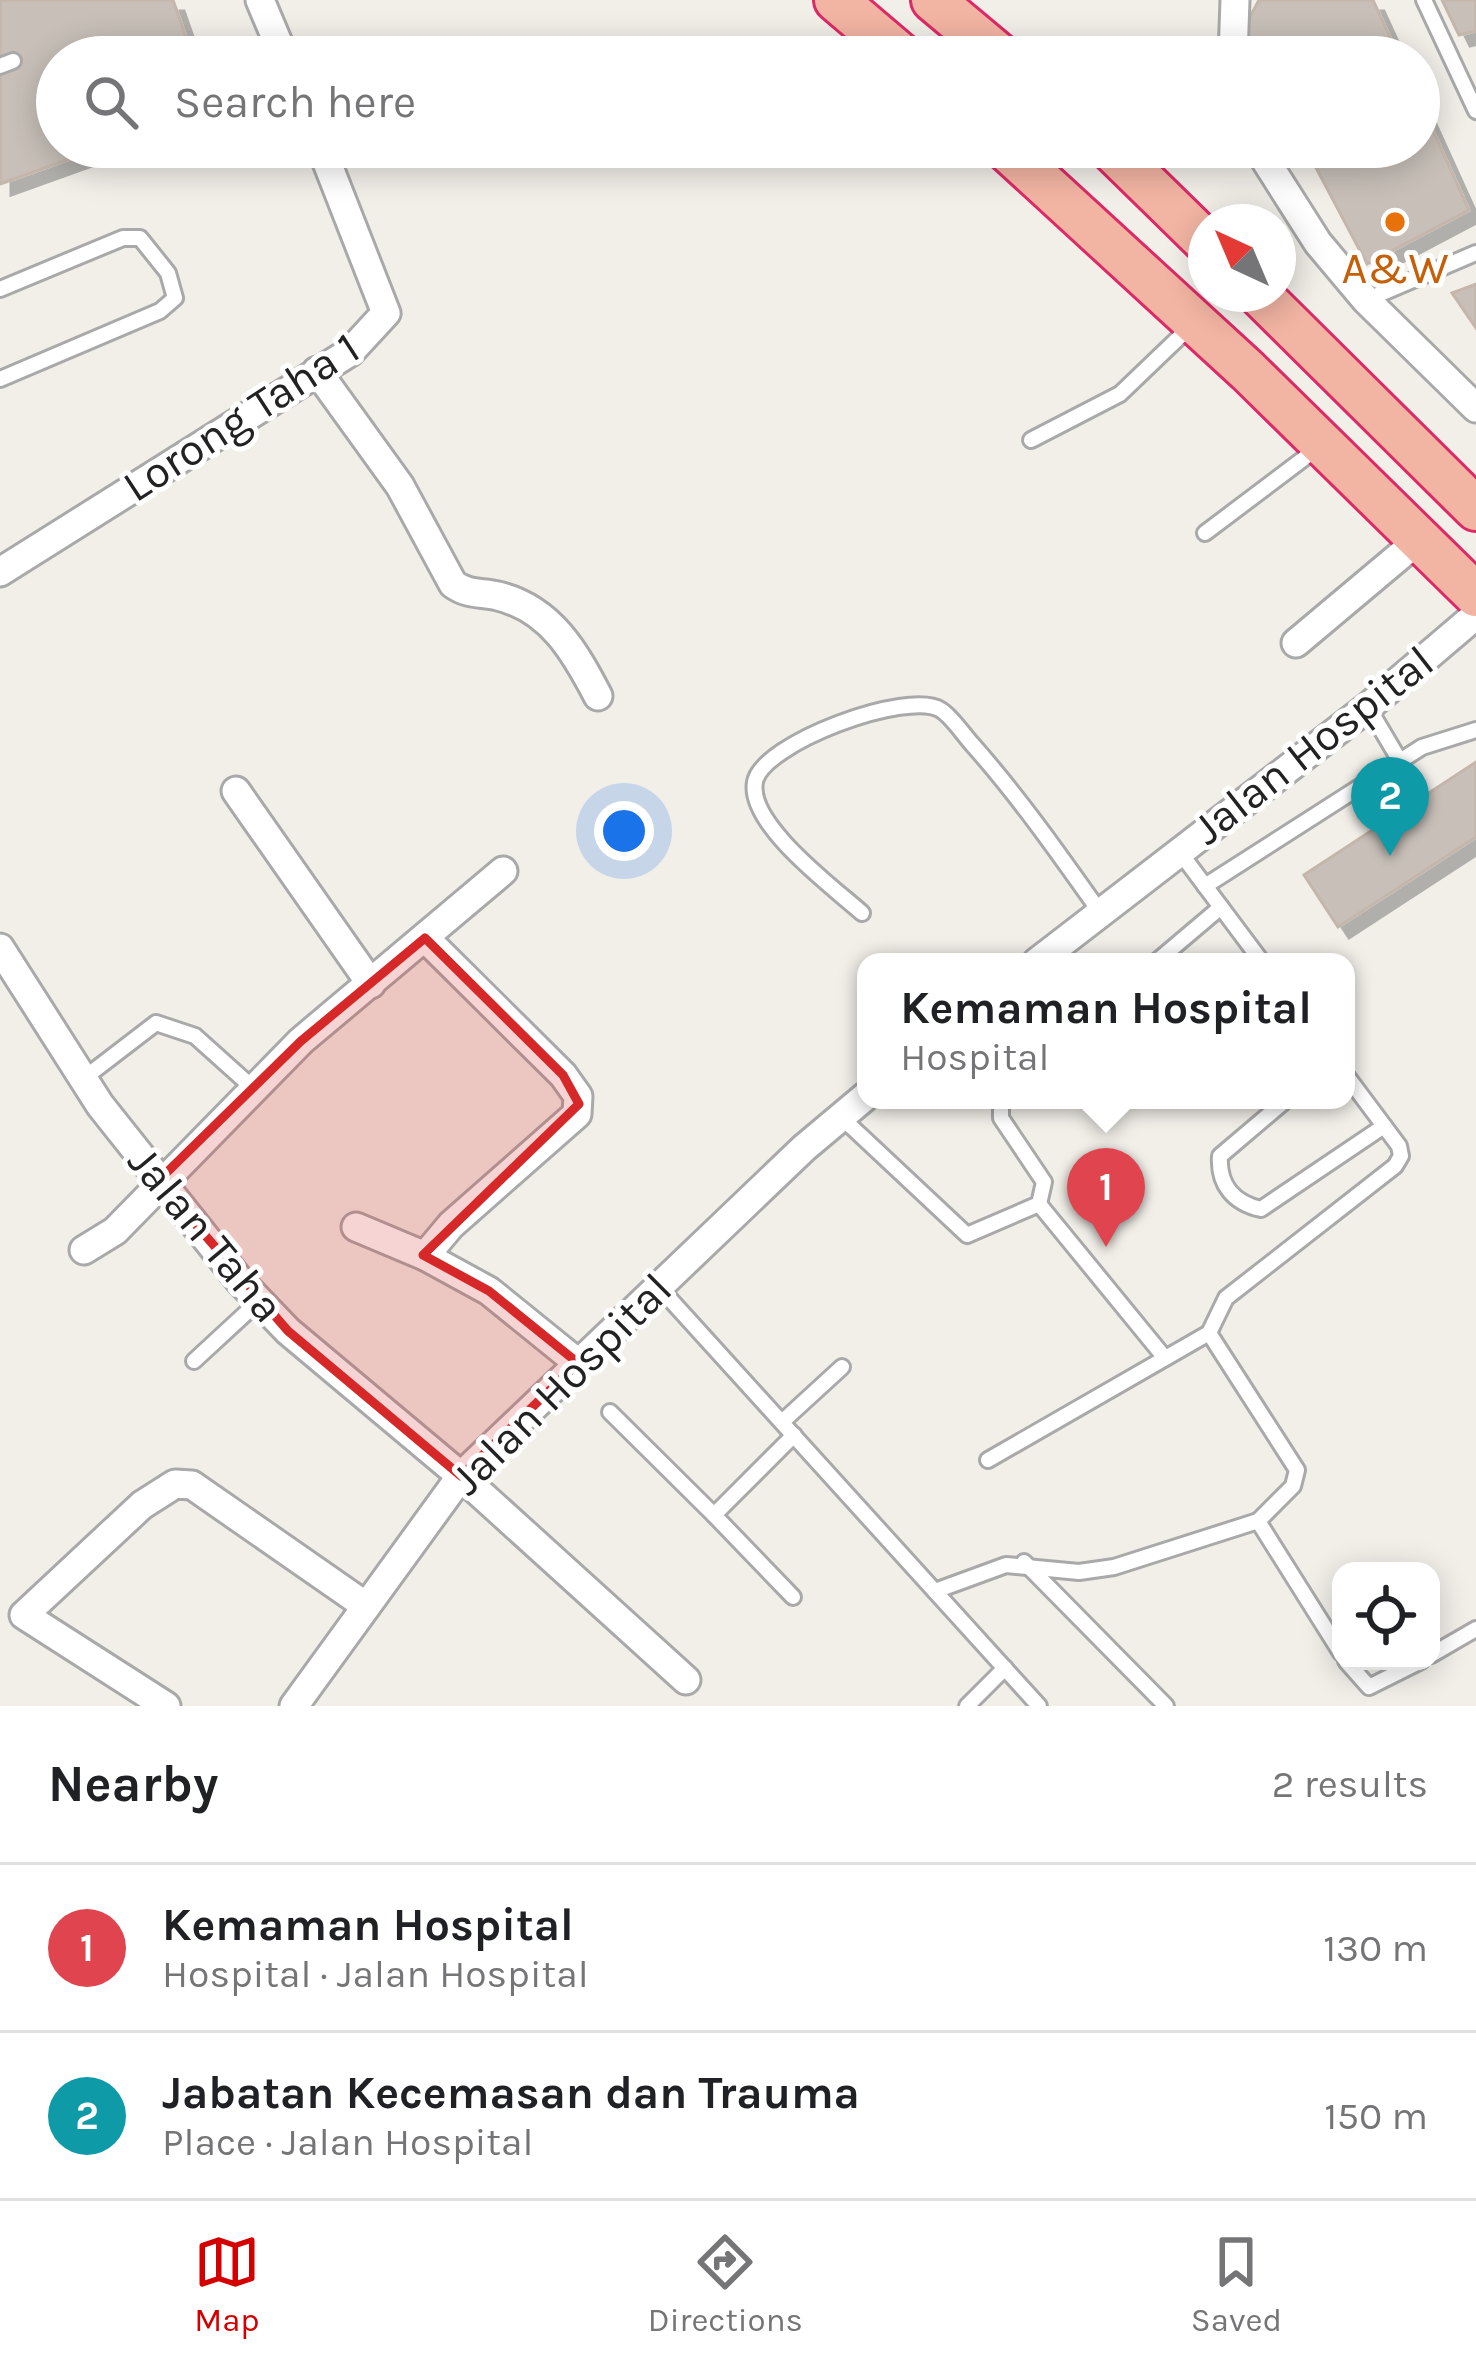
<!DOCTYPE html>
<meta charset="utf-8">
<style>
body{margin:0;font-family:Karla,sans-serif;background:#f2f2f2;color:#202124}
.controls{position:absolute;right:36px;bottom:36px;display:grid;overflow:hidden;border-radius:24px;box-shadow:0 6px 30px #0003}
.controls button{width:108px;height:108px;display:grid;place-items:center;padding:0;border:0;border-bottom:3px solid #e0e0e0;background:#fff;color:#202124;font:60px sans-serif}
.compass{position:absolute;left:1188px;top:204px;width:108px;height:108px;border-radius:50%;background:#fff;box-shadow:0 6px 30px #0003;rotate:316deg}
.you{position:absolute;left:624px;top:831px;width:42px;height:42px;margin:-30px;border:9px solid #fff;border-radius:50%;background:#1a73e8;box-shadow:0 0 0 18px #1a73e833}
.badge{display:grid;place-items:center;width:78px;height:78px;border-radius:50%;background:#d40000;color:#fff;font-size:39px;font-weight:700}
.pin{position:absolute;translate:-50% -99px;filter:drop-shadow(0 3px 6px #0008)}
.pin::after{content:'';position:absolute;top:63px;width:42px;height:36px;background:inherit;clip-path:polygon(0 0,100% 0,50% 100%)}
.popup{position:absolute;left:857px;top:953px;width:498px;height:156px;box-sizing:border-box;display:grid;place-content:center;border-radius:24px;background:#fff;filter:drop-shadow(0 3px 9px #0005);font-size:39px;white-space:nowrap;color:#757577}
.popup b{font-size:45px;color:#202124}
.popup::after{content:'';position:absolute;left:50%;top:100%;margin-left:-24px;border:24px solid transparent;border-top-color:#fff}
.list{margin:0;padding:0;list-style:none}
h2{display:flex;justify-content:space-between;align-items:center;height:156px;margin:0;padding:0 48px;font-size:51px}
h2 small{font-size:39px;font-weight:400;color:#757577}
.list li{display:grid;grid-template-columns:78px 1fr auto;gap:36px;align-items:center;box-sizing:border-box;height:168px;padding:0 48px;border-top:3px solid #e0e0e0}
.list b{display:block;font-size:45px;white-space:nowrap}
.list p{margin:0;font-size:39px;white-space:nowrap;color:#757577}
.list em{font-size:39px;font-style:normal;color:#757577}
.icon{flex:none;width:66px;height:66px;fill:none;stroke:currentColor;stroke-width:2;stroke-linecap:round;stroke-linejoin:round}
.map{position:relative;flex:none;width:1476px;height:1706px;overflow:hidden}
.search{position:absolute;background:#fff;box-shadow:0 6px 30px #0003;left:36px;right:36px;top:36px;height:132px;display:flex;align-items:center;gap:30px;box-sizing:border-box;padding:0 42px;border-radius:66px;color:#757577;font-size:45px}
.sheet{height:492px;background:#fff}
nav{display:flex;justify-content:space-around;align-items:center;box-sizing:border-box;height:168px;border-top:3px solid #e0e0e0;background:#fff;font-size:33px;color:#757577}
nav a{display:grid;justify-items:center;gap:6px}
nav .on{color:#d40000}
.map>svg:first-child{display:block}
.building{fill:#c7bfb8;stroke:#c4b6ab;stroke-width:3;filter:url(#shadow)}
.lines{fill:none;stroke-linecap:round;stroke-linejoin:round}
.service-casing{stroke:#a9a9a9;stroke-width:20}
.minor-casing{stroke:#a9a9a9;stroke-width:33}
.trunk-casing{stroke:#dc2a67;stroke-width:48}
.service{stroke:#fff;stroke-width:14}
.minor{stroke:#fff;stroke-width:27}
.trunk{stroke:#f2b4a3;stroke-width:42}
.marked{fill:#d62828;fill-opacity:0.2;stroke:#d62828;stroke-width:9;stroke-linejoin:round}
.food-dot{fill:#e8710a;stroke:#fff;stroke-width:4.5}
.labels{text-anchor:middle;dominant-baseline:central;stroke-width:10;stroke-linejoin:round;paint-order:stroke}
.food-label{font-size:45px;fill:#c56008;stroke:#fff}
.street-label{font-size:45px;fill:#222;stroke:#fff}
</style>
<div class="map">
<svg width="1476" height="1706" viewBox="0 0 1476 1706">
<defs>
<filter id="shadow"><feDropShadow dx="11" dy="11" stdDeviation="0" flood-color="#0004"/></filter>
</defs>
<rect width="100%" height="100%" fill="#f2efe9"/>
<g class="building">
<polygon points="0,0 173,0 193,57 57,57 57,147 103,147 0,184"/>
<polygon points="1373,0 1399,57 1257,57 1243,30 1259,0"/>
<polygon points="1442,0 1476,0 1476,31 1459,35"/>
<polygon points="1419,100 1469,210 1367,264 1305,147 1419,147"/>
<polygon points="1476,284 1476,328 1452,293"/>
<polygon points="1476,762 1476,837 1338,927 1304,875"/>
</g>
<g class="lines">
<g class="service-casing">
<g id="service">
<polyline points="1424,0 1476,111"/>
<polyline points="0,66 13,61"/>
<polyline points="0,289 123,238 140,238 168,273 175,298 160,311 0,379"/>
<polyline points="1366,300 1476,253"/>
<polyline points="1031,440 1120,394 1191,326"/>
<polyline points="1205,533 1319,447"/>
<polyline points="1368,707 1400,761"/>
<polyline points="1179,851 1262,962"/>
<polyline points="1205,886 1422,747 1476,730"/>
<path d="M862 913C834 888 747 824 755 782 762 743 909 689 941 710 952 717 963 734 972 744 1019 797 1059 854 1100 912"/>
<polyline points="1156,962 1221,907"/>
<polyline points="83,1079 156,1023 195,1036 253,1088"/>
<path d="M1286 1100 1220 1156C1218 1185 1234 1203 1261 1209L1384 1126"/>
<polyline points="840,1116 967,1235 1039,1204 1044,1182 1001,1118 1001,1100"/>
<polyline points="1039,1204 1165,1358"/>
<polyline points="658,1286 1039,1706"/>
<polyline points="194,1361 259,1301"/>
<polyline points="610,1412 714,1515"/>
<polyline points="782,1422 842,1367"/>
<polyline points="988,1460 1209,1333 1226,1298 1395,1166 1401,1156 1399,1146 1346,1075"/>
<polyline points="1258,1521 1341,1653"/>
<polyline points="1024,1562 1166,1706"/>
<polyline points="935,1591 1006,1565 1079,1572 1114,1567 1258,1521 1293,1486 1297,1470 1209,1333"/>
<polyline points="793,1597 714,1515 794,1435"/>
<polyline points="1431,1655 1476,1629"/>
<polyline points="1346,1661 1369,1687 1421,1661"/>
<polyline points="967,1706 1005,1668"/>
</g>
</g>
<g class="minor-casing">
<g id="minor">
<polyline points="260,0 284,57"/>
<polyline points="1233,57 1235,0"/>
<polyline points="1257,147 1318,243 1366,300 1476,408"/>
<path d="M317 371 400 486 453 584C468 595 481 592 498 596 551 609 575 652 598 696"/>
<polyline points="0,572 350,352 386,313 321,147"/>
<polyline points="1296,643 1421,538"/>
<polyline points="236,791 371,984"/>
<polyline points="0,948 100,1105 240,1281 288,1331 461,1476 686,1680"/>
<polyline points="1037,962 1368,707 1476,615"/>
<polyline points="356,1227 425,1256 451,1225 577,1114 578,1096 563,1075 425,938"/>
<polyline points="84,1250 115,1231 301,1041 503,871"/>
<polyline points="425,1256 489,1291 578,1363"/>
<polyline points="166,1706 24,1615 142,1505 175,1484 192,1485 366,1606"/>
<polyline points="294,1706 461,1476 804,1148 866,1096"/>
</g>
</g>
<g class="trunk-casing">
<g id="trunk">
<polyline points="836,0 903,57"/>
<polyline points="933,0 1001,57"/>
<polyline points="1004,147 1248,371 1476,595"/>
<polyline points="1109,147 1206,242"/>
<polyline points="1259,294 1476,509"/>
</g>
</g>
<use href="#service" class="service"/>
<use href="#minor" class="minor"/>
<use href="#trunk" class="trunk"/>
</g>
<path class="marked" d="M425 938 563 1075 579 1104 423 1255 489 1291 578 1363 461 1476 288 1331 158 1181 301 1041Z"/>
<circle class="food-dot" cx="1395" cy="222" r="12"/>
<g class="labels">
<g class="food-label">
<text x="1395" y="268">A&amp;W</text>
</g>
<g class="street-label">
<text transform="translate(241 417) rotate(-33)">Lorong Taha 1</text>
<text transform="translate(1313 745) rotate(-38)">Jalan Hospital</text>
<text transform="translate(206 1234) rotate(50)">Jalan Taha</text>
<text transform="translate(561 1384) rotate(-45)">Jalan Hospital</text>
</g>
</g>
</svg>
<div class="controls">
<button><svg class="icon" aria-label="locate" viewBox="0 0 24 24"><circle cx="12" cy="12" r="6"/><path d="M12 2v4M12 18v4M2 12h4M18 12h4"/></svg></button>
</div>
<svg class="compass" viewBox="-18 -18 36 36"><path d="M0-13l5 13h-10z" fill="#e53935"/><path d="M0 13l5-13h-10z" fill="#757577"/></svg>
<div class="you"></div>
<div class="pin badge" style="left:1106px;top:1247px;background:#e0444e">1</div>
<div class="popup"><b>Kemaman Hospital</b>Hospital</div>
<div class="pin badge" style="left:1390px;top:856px;background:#0f9aa8">2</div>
<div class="search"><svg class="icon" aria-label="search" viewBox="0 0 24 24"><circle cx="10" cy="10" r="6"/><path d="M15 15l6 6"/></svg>Search here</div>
</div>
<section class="sheet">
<h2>Nearby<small>2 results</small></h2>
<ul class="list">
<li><span class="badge" style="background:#e0444e">1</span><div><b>Kemaman Hospital</b><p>Hospital · Jalan Hospital</p></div><em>130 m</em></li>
<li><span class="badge" style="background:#0f9aa8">2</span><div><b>Jabatan Kecemasan dan Trauma</b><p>Place · Jalan Hospital</p></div><em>150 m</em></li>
</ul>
</section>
<nav>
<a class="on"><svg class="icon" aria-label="map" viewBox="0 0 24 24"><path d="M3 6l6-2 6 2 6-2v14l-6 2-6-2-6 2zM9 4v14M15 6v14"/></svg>Map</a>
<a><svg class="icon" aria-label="directions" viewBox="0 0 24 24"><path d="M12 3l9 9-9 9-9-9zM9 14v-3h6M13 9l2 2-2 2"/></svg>Directions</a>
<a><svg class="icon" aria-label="saved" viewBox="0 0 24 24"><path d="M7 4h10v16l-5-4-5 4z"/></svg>Saved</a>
</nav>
